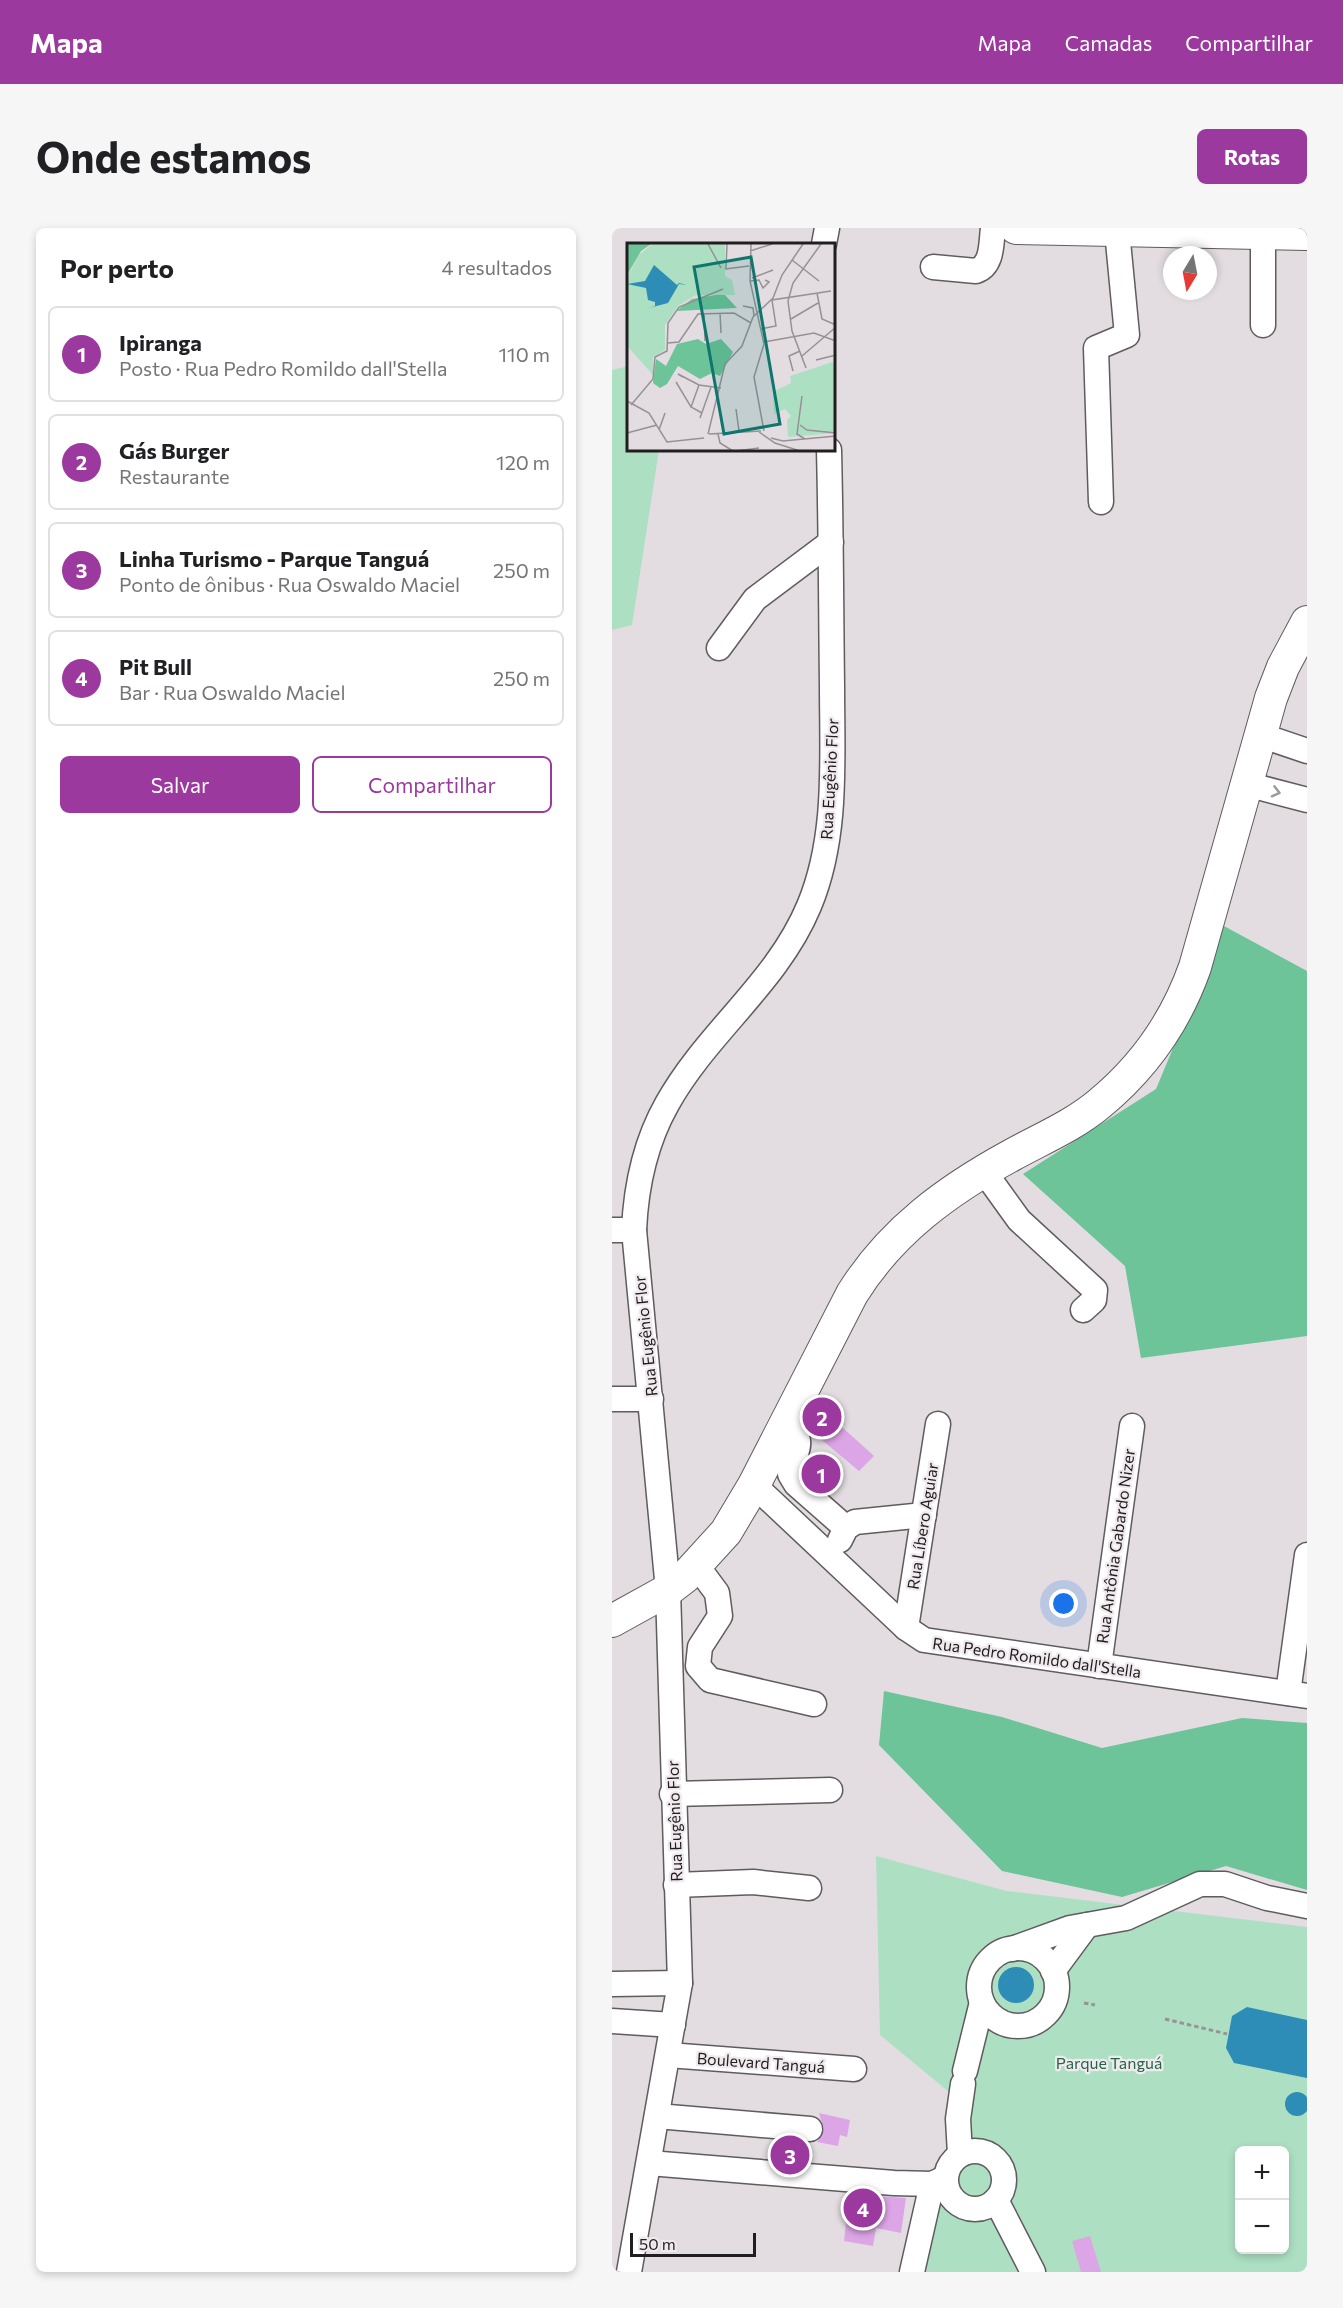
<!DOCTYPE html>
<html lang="pt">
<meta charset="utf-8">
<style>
body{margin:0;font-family:Commissioner,sans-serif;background:#f6f6f6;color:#202124}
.controls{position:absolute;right:18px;bottom:18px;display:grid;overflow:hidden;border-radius:9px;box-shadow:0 3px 9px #0003}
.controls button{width:54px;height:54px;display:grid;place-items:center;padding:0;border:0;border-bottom:2px solid #e0e0e0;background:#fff;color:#202124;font:30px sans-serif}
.compass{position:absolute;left:551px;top:18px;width:54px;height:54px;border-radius:50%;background:#fff;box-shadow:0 3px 9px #0003;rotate:190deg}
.scale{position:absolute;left:18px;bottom:15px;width:126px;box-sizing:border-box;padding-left:6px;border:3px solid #201e1f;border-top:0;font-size:16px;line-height:21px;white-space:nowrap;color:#201e1f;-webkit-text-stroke:4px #f0eaef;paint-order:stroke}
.you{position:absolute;left:452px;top:1376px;width:21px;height:21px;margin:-15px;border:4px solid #fff;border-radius:50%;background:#1a73e8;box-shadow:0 0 0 9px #1a73e833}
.badge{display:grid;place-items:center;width:39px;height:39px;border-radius:50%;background:#9b399f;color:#fff;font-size:20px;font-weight:700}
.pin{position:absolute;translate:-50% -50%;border:3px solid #fff;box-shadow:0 2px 6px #0006}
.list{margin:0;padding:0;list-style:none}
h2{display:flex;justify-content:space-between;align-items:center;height:78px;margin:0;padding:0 24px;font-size:26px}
h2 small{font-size:20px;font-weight:400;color:#757577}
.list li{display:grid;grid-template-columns:39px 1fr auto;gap:18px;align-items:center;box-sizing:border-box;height:96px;margin:0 12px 12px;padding:0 12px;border:2px solid #e0e0e0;border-radius:9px}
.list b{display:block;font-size:22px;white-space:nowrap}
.list p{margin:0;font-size:20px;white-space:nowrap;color:#757577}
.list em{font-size:20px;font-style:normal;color:#757577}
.actions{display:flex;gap:12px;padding:18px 24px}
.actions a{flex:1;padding:14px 0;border:2px solid #9b399f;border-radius:9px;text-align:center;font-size:21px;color:#9b399f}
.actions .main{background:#9b399f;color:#fff}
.map{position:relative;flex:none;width:695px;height:2044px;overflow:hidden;border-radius:9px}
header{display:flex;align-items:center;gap:36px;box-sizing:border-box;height:84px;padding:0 30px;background:#9b399f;color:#fff}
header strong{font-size:28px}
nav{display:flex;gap:33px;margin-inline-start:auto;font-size:21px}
.intro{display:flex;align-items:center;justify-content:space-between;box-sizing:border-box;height:144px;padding:0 36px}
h1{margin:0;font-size:42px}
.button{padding:15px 27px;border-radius:9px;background:#9b399f;color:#fff;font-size:21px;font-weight:700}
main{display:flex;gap:36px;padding:0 36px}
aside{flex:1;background:#fff;border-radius:9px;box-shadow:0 3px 9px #0003}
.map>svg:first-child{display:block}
.green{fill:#ade0c3;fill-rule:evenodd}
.forest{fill:#6cc498}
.water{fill:#2d8db7}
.building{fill:#dca5e6}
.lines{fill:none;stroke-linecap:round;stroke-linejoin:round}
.minor-casing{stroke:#605b5f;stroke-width:27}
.major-casing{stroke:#605b5f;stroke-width:34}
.path{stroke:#989397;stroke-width:3;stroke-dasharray:4.5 3;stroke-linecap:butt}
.minor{stroke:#fff;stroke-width:24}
.major{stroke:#fff;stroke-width:32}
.oneway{stroke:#9b9a9a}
.labels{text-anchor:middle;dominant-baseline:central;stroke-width:4.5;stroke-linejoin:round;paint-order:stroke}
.street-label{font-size:16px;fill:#201e1f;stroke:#f0eaef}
.park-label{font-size:16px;fill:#246547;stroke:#f0eaef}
.inset-road{fill:none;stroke:#959194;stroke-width:1.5}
.view{fill:#0f766e;fill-opacity:0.15;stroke:#0f766e;stroke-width:3}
.inset-edge{fill:none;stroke:#201e1f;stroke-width:3}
</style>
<header>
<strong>Mapa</strong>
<nav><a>Mapa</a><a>Camadas</a><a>Compartilhar</a></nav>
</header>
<div class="intro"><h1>Onde estamos</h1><a class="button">Rotas</a></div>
<main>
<aside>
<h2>Por perto<small>4 resultados</small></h2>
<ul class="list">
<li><span class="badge">1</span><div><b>Ipiranga</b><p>Posto · Rua Pedro Romildo dall'Stella</p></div><em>110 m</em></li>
<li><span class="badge">2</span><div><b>Gás Burger</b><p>Restaurante</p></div><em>120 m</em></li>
<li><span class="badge">3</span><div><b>Linha Turismo - Parque Tanguá</b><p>Ponto de ônibus · Rua Oswaldo Maciel</p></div><em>250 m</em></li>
<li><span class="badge">4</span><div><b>Pit Bull</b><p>Bar · Rua Oswaldo Maciel</p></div><em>250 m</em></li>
</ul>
<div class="actions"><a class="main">Salvar</a><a>Compartilhar</a></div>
</aside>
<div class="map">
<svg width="695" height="2044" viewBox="0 0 695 2044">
<rect width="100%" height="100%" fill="#e3dde2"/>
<g class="green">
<polygon points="16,138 16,222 47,222 20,397 0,402 0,142"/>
<path d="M264 1628 395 1663 695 1699V2044H314L343 1869 268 1807ZM628 1922H672V2022H628Z"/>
</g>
<g class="forest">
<polygon points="612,698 695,743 695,1108 529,1130 513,1038 411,946 544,861"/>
<polygon points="272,1463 390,1489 490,1520 630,1490 695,1495 695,1662 614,1638 510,1669 390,1643 267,1517"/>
</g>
<g class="water">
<circle cx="404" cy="1757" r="18"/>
<polygon points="635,1779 695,1792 695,1850 622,1835 614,1820 620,1788"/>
<circle cx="685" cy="1876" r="12"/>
</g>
<g class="building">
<polygon points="209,1180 262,1228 247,1243 198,1202 196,1198"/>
<polygon points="207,1885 238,1892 235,1909 228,1907 226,1918 205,1914 212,1902"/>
<polygon points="237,1966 294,1970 289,2005 264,2000 261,2018 232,2013"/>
<polygon points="478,2008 489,2044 469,2044 460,2013"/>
</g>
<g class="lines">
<g class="minor-casing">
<g id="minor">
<polyline points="651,5 651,97"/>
<polyline points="212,16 215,0"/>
<path d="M321 39 364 43C381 37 379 15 381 0"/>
<polyline points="489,274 484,120 515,107 505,3"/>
<polyline points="107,420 143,371 219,314"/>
<polyline points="648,507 695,523"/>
<polyline points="634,556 695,572"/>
<polyline points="371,942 407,992 483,1062 482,1072 471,1082"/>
<polyline points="0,1002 22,1002"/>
<polyline points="0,1171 39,1171"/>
<path d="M176 1191C194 1221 184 1216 178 1246L184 1256 234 1300"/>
<polyline points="142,1257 294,1400 312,1412 695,1468"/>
<polyline points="228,1312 234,1300 243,1294 312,1287"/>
<polyline points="85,1338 105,1365 108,1388 88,1419 86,1438 98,1452 202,1476"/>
<polyline points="294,1400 326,1196"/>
<polyline points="487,1438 520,1198"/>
<polyline points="676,1465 695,1327"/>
<polyline points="60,1566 218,1562"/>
<polyline points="64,1657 141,1654 197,1660"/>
<circle cx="406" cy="1759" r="39"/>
<polyline points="400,1721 458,1700 514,1690 588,1656 613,1656 655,1670 695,1678"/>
<polyline points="441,1743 475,1697"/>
<polyline points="0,1756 68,1755"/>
<polyline points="0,1793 61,1797"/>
<polyline points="56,1827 242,1841"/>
<polyline points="353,1843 370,1774"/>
<polyline points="45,1888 198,1901"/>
<circle cx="363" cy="1952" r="29"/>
<polyline points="348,1926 346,1891 351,1856"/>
<polyline points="37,1935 282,1955 320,1956 333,1950"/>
<polyline points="384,1972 421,2044"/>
<path d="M17 2044 68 1755 56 1362 22 1002C24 958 33 915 55 876 95 804 165 755 197 678 226 609 220 531 220 458 219 379 219 301 217 222"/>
<polyline points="300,2044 320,1956"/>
</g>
</g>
<g class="major-casing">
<g id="major">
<polyline points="404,0 695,6"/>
<path d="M0 1393 56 1362 73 1349 114 1304 142 1257 240 1066C279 1003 336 962 400 927 429 911 462 897 487 876 532 839 564 793 583 739L659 470 671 439 695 394"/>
</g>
</g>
<g class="path">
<polyline points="472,1775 483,1777"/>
<polyline points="553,1791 615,1806"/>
</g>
<use href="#minor" class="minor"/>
<use href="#major" class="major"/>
</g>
<defs><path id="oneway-chevron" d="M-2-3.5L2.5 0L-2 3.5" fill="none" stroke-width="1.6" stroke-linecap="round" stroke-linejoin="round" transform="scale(1.5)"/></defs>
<use class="oneway" href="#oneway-chevron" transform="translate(664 564) rotate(14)"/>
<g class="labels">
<g class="street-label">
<text transform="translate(217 551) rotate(-87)">Rua Eugênio Flor</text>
<text transform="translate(33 1108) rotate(-96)">Rua Eugênio Flor</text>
<text transform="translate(310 1298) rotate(-81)">Rua Líbero Aguiar</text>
<text transform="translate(503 1318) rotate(-82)">Rua Antônia Gabardo Nizer</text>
<text transform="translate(425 1429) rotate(8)">Rua Pedro Romildo dall'Stella</text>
<text transform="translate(62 1593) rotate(-92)">Rua Eugênio Flor</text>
<text transform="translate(149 1834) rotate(4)">Boulevard Tanguá</text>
</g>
<g class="park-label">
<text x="497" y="1834">Parque Tanguá</text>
</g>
</g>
<g transform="translate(15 15)">
<rect width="208" height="208" fill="#e3dde2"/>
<path d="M25 1H98V33L105 37 108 52H69L51 63 38 82V107L26 114V132L0 103V34L12 12ZM205 119 208 120V190L161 194 160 177 164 173 158 166 147 171 146 149 164 140 163 133Z" fill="#ade0c3"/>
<path d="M0 1H24L14 8 0 32ZM88 52H98L110 65 49 68 65 56ZM71 96 79 101 94 96 106 109 93 133 85 130 73 136 51 123 40 141 33 145 26 140 29 116 39 123 50 101Z" fill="#6cc498"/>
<path d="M27 22 50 42 52 40 60 42 52 41 41 60 22 65 28 63V59L21 57 19 45 0 41 18 38Z" fill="#2d8db7"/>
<path class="inset-road" d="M81 1 94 25M124 1 123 38 137 101 127 134 137 188M123 8 145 1M165 17 192 38M98 26 122 23M99 26 100 1M125 35 146 27M123 38 132 37 136 45 142 39 138 37M190 50 195 76 209 82M116 63 126 65 127 73M93 70 94 90M77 71 78 98M164 76 191 60M133 86 149 83 145 57 204 48M137 99 187 90 209 98M41 100 52 99 71 71 107 70 124 80M175 113 209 84M189 117 209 112M179 125 165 88 161 58 166 40 194 1M166 128 162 113 173 108M56 134 51 131 72 142 94 145M49 139 64 164 75 170M175 153 170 191 178 196M0 158 22 170 40 199 77 195M4 162 26 136 28 114 40 108 41 80 52 64 96 46M64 164 72 142M109 166 112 188M73 175 84 144M173 182 180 187 209 190M32 187 38 170M132 189 148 200 173 208M0 190 30 182M81 191 98 121 115 103 126 74 146 55 155 32 176 1M82 191 134 188M91 191 93 200 106 208M144 195 156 198 209 193M109 208 132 205"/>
<path class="view" d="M124 14 153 181 97 191 67 24Z"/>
<rect width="208" height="208" class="inset-edge"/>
</g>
</svg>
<div class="controls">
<button>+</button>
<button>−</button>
</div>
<svg class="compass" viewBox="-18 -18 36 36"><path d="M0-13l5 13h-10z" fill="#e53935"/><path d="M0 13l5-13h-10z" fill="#757577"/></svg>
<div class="scale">50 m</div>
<div class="you"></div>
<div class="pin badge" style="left:209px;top:1246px">1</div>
<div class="pin badge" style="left:210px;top:1189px">2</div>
<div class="pin badge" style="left:178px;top:1927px">3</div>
<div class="pin badge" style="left:251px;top:1980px">4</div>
</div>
</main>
